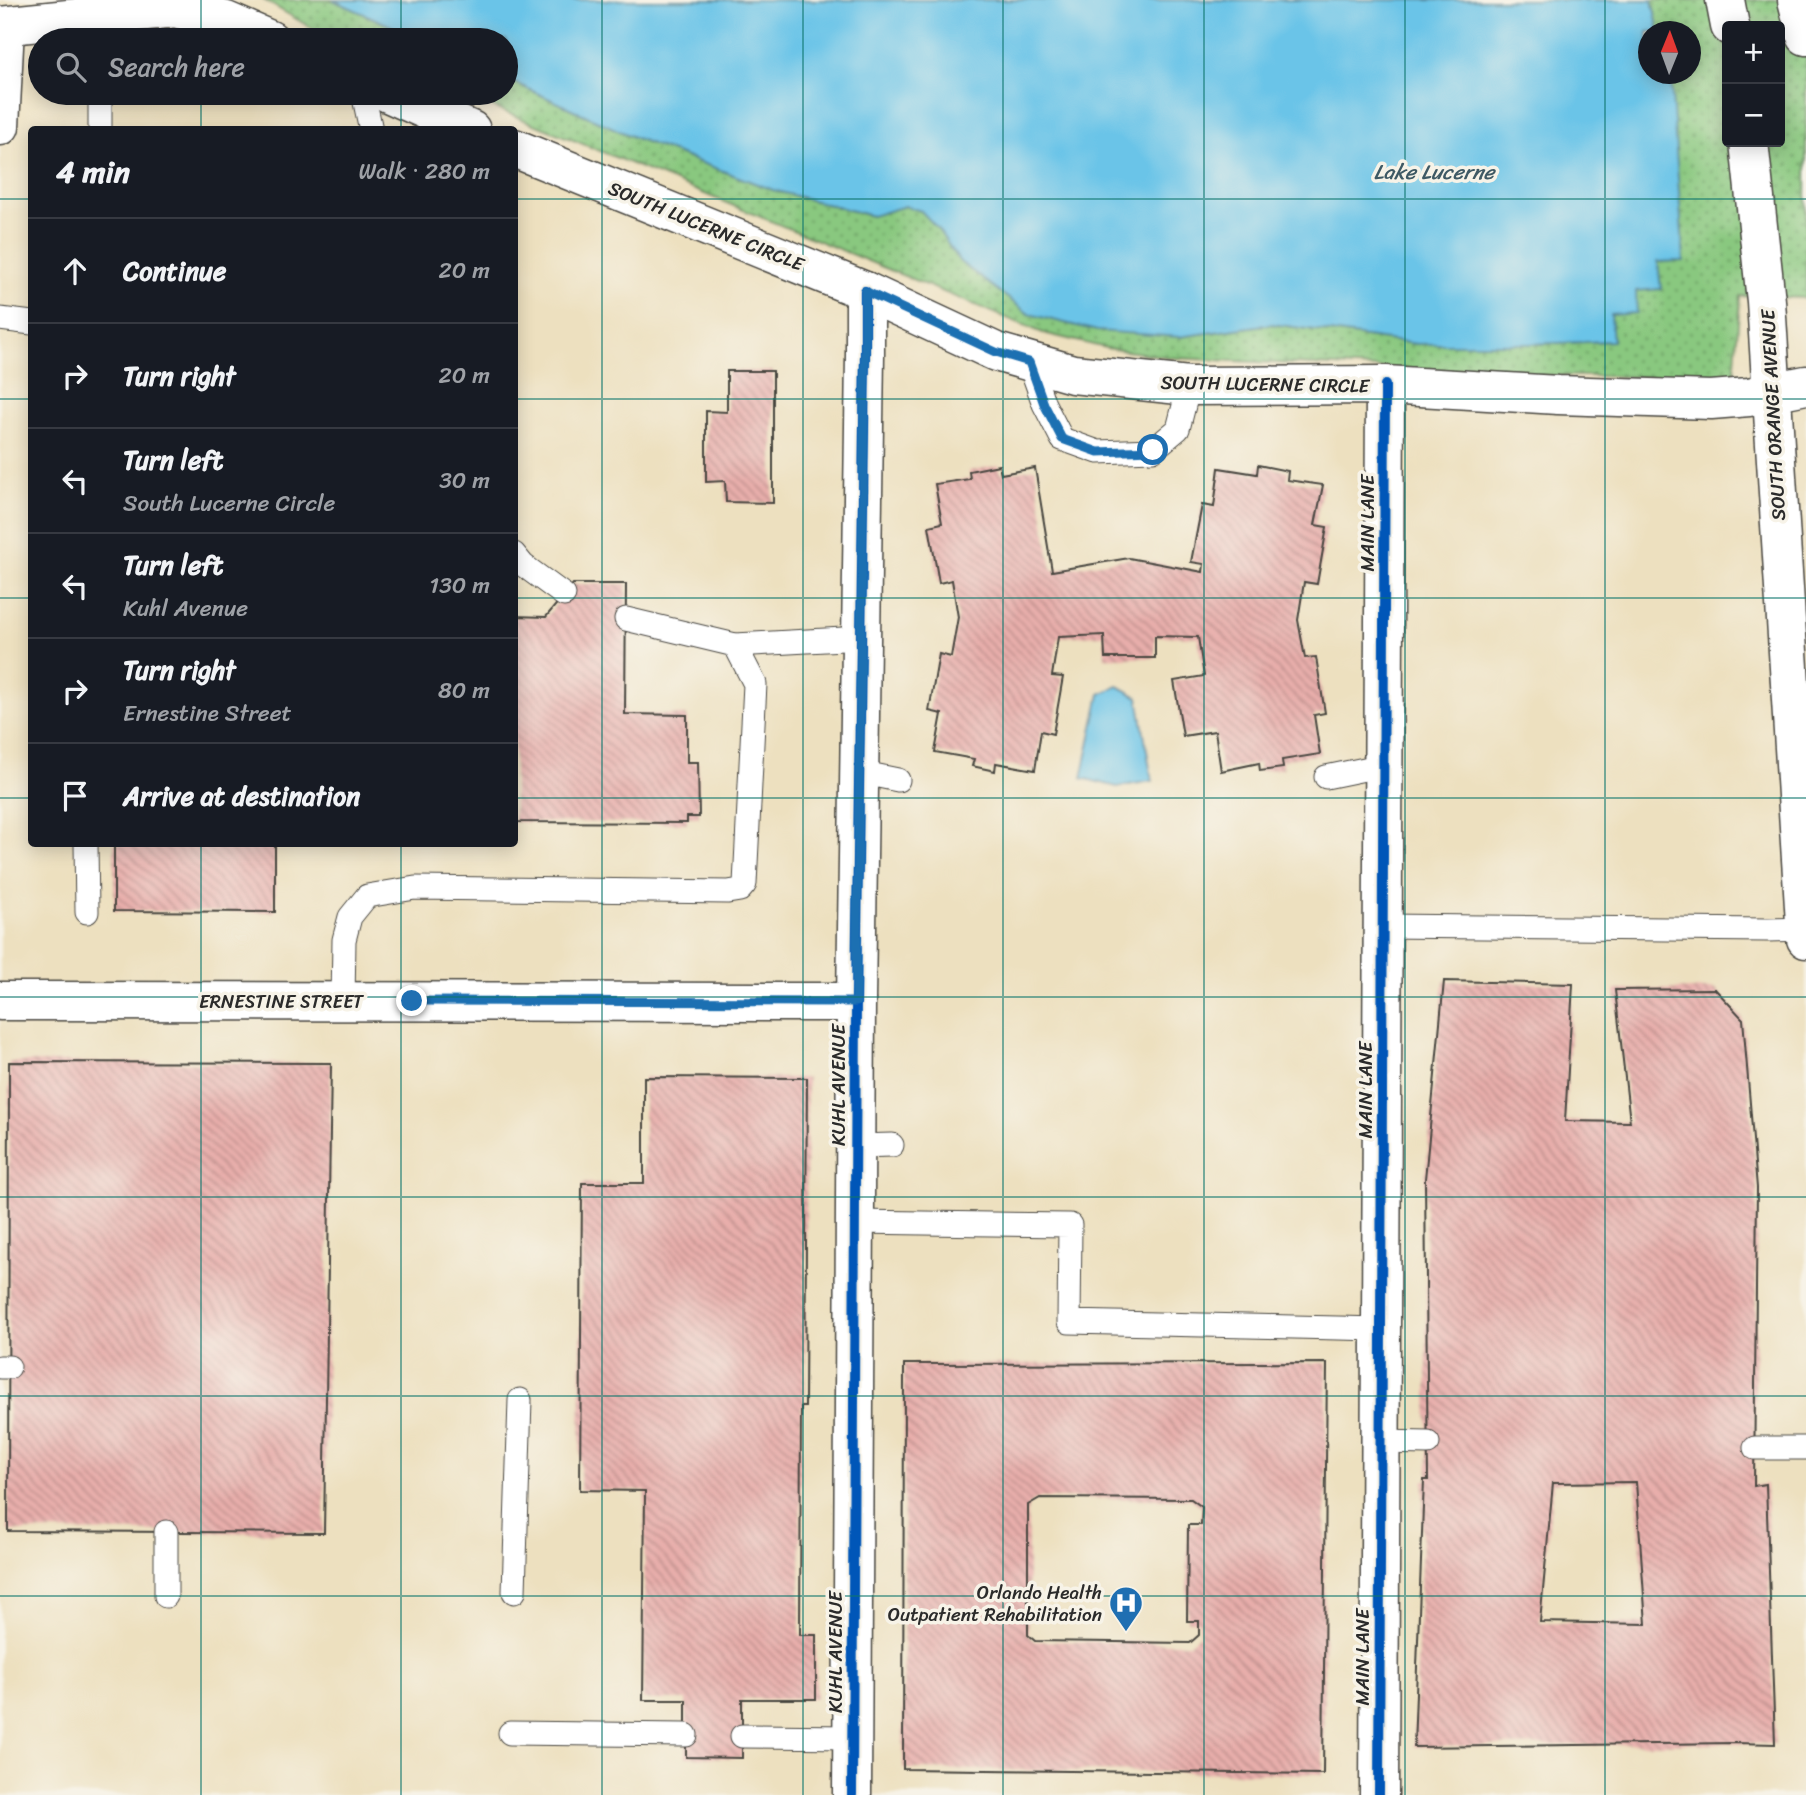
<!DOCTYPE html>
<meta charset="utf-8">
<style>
body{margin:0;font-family:Sriracha,sans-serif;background:#20242c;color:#f1f3f6}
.controls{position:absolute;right:21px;top:21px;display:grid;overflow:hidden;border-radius:7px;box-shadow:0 4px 18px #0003}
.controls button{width:63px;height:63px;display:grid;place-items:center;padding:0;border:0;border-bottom:2px solid #363941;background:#171b24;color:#f1f3f6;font:35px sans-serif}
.compass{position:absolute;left:1638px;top:21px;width:63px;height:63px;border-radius:50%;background:#171b24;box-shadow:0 4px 18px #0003;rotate:1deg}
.stop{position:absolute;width:21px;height:21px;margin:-16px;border:5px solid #1f6fb2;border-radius:50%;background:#fff}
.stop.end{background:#1f6fb2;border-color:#fff;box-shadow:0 2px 7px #0008}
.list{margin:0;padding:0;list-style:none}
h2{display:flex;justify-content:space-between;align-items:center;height:91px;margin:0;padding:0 28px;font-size:30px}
h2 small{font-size:23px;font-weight:400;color:#9ea1a6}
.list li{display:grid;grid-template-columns:46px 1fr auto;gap:21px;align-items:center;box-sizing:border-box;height:105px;padding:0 28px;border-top:2px solid #363941}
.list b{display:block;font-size:26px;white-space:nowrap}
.list p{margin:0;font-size:23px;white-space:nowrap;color:#9ea1a6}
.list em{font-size:23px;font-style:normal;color:#9ea1a6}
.icon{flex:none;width:38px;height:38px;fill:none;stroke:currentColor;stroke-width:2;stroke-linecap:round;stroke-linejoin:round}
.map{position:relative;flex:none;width:1806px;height:1795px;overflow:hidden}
.search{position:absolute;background:#171b24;box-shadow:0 4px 18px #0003;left:28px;top:28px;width:490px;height:77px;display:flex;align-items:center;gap:18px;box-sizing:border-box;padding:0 24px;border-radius:38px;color:#9ea1a6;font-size:26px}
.panel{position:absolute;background:#171b24;box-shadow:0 4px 18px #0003;left:28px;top:126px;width:490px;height:721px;border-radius:7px}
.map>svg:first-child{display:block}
.park{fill:url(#park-dots);stroke:#5a7a55;stroke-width:2;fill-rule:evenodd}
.water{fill:#6bc4e8;stroke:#4b788a;stroke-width:2}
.building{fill:url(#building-back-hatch);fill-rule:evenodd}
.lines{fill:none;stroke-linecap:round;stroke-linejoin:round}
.service-casing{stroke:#484641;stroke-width:25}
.minor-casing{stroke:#484641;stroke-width:41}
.tertiary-casing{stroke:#484641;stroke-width:41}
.primary-casing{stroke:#484641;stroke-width:41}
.service{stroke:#fff;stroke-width:23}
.minor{stroke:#fff;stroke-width:38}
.tertiary{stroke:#fff;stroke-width:38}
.primary{stroke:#fff;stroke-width:38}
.cycleway-casing{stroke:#f7f3e8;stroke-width:15}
.cycleway{stroke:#0057b8;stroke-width:10}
.route{stroke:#1f6fb2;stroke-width:9}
.grid{fill:none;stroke:#0f766e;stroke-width:2;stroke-opacity:0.55}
.labels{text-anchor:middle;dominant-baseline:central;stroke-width:7;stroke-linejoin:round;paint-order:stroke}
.street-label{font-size:19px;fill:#2b2b2b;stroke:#f7f3e8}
.poi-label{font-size:19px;fill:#2b2b2b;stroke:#f7f3e8;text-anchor:end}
.water-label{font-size:21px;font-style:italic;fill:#3e5964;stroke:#f7f3e8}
</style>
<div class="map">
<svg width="1806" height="1795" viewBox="0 0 1806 1795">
<defs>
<pattern id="park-dots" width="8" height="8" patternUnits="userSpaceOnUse" patternTransform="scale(1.75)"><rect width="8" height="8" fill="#89c87f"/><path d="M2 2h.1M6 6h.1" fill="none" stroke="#70a368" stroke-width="1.8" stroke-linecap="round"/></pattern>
<pattern id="building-back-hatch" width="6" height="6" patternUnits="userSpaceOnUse" patternTransform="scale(1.75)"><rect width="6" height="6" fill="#e8aeab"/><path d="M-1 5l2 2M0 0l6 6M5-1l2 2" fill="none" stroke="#bc8e8b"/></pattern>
</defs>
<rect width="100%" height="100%" fill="#f7f3e8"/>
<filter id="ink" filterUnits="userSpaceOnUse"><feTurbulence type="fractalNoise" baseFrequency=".0143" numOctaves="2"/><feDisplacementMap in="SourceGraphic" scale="14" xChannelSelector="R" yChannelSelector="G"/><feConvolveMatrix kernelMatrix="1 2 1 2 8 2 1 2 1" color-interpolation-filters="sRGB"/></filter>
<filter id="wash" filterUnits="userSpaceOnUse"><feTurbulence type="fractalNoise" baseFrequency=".00686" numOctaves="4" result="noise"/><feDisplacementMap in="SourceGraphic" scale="28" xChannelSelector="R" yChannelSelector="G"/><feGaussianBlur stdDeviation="1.57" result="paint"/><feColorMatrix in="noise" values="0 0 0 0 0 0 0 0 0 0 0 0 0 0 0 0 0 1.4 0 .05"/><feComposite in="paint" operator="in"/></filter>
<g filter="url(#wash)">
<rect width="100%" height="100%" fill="#ede0bf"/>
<g class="park">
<polygon points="264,0 333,0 422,40 332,40"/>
<path d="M1652 0H1806V298L1740 296 1734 378 1511 375 1175 358 1106 348 1043 333 459 93H506V79L633 137 773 190 871 216 905 206 922 211 937 228 1179 337 1272 324 1416 344H1529L1612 341 1611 315 1636 291 1658 262 1684 260 1669 74H1690V32L1659 31ZM1727 26H1780V142H1727Z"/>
</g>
<g class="water">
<polygon points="333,0 1652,0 1659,31 1648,32 1648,74 1669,74 1671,81 1684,261 1658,262 1661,289 1636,291 1637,313 1611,315 1613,341 1529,344 1416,344 1272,324 1179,337 1097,331 1029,314 960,262 937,228 921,211 905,206 872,216 773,190 633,137 506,79 506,40 422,40"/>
<polygon points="1118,686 1138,697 1152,781 1117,787 1082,778 1100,694"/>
</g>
<g id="blocks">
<g class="building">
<polygon points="727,371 773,371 773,503 726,502 725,481 706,482 706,411 727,412"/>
<polygon points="999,465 1001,474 1035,468 1052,571 1129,558 1203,572 1204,564 1191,562 1202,505 1214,507 1219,468 1257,474 1258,465 1288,471 1287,480 1323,485 1315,525 1327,527 1317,584 1304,582 1298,620 1305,658 1316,657 1325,713 1314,715 1320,754 1282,760 1283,768 1260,771 1259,763 1221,771 1215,731 1183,736 1174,681 1204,676 1198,637 1155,636 1155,658 1105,658 1104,635 1058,637 1052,676 1063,677 1053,734 1041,731 1035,770 996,763 995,771 972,766 974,759 935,752 942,714 929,711 939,654 951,657 958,617 952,580 939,583 929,526 942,523 935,484 970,479 969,471"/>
<polygon points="573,584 626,584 625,714 687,715 687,762 698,762 699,817 687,817 687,823 514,822 514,616 546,617"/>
<polygon points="114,844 275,844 275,912 114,911"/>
<path d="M1444 981 1573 984 1565 1121 1630 1122 1615 990 1715 989 1743 1019 1757 1188 1754 1486 1766 1484 1775 1744 1735 1743 1414 1747 1424 1480H1428L1425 1179ZM1636 1482 1646 1624 1540 1622 1553 1483Z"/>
<polygon points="9,1062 331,1063 324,1533 8,1531"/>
<polygon points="644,1077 807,1078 805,1407 801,1407 800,1635 816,1635 816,1699 742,1699 742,1758 686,1757 686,1700 643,1700 645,1491 580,1490 582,1183 644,1183"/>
<path d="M1327 1363 1323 1774 903 1769 904 1364ZM1040 1498 1191 1499 1202 1507 1201 1525H1188L1187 1621H1199V1635L1190 1643 1035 1641 1028 1635V1505Z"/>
</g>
</g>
</g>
<g filter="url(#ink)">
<use href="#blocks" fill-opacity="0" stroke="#484641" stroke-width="2"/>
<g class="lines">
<g class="service-casing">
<g id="service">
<polyline points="363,93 371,130"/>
<polyline points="100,130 100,98"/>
<polyline points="0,319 32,323"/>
<polyline points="1029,362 1044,404 1062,439 1098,452 1153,450 1178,429 1189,386"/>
<polyline points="514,554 523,565 564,595"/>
<polyline points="626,619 735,645 861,638"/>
<polyline points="859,772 898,780"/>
<polyline points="1326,777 1384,765"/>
<polyline points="86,844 87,912"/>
<polyline points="1383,926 1768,930 1805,929"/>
<polyline points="343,1001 344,940 350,917 367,896 415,888 728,892 740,890 745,884 755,684 735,645"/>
<polyline points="855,1146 892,1145"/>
<polyline points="855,1222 1070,1225 1069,1322 1381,1329"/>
<polyline points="0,1367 9,1367"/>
<polyline points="1381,1442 1428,1443"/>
<polyline points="1755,1448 1806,1448"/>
<polyline points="514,1592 520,1400"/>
<polyline points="166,1596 166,1532"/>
<polyline points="510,1733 686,1735"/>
<polyline points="742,1736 852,1737"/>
</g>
</g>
<g class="minor-casing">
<g id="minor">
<polyline points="0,26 175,8 226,21 270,40"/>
<polyline points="388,93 471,130"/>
<polyline points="0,126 5,27"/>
<polyline points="514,148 865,291 996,352 1073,374 1189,386 1385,385 1558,395 1711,400 1749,397 1771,392"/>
<polyline points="0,1001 856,1002"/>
<polyline points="852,1795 856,1002 865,354 865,291"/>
<polyline points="1379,1795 1385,385"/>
</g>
</g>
<g class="tertiary-casing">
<polyline id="tertiary" points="1771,392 1806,385"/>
</g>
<g class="primary-casing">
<g id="primary">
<polyline points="1725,0 1730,26"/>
<polyline points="1797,0 1806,36"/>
<polyline points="1749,142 1766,301 1806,939"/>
</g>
</g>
<use href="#service" class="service"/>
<use href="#minor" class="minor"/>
<use href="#tertiary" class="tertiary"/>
<use href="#primary" class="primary"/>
<g class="cycleway-casing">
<g id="cycleway">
<polyline points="852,1795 856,1002 865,354 865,291"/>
<polyline points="1379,1795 1385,385"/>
</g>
</g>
<use href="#cycleway" class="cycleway"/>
</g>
</g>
<g class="lines" filter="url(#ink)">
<polyline class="route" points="412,1001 856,1002 865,354 865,291 996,352 1029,362 1044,404 1062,439 1098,452 1153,450"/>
</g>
<path class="grid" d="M201 0V40M401 0V40M602 0V1795M803 0V1795M1003 0V1795M1204 0V1795M1405 0V1795M1605 0V1795M201 93V130M401 93V130M0 199H32M514 199H1806M0 399H32M514 399H1806M0 598H32M514 598H1806M0 798H32M514 798H1806M201 844V1795M401 844V1795M0 997H1806M0 1197H1806M0 1396H1806M0 1596H1806"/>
<defs>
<g id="hospital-pin" transform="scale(1.75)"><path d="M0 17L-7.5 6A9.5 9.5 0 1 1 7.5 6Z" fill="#1f6fb2" stroke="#f7f3e8"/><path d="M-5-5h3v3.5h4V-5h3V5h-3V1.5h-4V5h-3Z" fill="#fff"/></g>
</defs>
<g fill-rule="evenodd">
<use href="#hospital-pin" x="1126" y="1603"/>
</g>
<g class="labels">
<g class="street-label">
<text transform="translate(706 226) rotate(22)">SOUTH LUCERNE CIRCLE</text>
<text transform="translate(1265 384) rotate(1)">SOUTH LUCERNE CIRCLE</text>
<text transform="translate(1773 415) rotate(-93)">SOUTH ORANGE AVENUE</text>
<text transform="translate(1367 523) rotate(-90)">MAIN LANE</text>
<text x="281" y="1001">ERNESTINE STREET</text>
<text transform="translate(838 1085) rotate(-90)">KUHL AVENUE</text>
<text transform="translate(1365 1090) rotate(-90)">MAIN LANE</text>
<text transform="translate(835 1652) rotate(-90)">KUHL AVENUE</text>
<text transform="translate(1362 1657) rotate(-90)">MAIN LANE</text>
</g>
<g class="poi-label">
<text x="1102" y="1592">Orlando Health<tspan x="1102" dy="22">Outpatient Rehabilitation</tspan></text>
</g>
<g class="water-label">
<text x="1434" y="172">Lake Lucerne</text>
</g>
</g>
</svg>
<div class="controls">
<button>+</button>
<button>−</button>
</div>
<svg class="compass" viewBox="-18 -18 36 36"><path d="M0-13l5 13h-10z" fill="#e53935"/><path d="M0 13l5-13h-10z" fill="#9ea1a6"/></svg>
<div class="stop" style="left:1153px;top:450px"></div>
<div class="stop end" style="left:412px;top:1001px"></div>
<div class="search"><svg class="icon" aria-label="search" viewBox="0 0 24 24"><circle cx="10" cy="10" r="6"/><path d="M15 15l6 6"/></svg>Search here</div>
<section class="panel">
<h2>4 min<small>Walk · 280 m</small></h2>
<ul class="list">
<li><svg class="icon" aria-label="ahead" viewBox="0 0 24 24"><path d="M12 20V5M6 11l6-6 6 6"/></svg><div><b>Continue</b></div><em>20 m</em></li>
<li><svg class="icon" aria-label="right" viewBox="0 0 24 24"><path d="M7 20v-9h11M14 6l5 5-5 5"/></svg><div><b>Turn right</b></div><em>20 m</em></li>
<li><svg class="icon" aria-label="left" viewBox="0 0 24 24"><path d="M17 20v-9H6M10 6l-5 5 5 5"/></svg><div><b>Turn left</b><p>South Lucerne Circle</p></div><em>30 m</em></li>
<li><svg class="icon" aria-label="left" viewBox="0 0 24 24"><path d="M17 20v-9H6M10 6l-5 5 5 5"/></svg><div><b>Turn left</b><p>Kuhl Avenue</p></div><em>130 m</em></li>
<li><svg class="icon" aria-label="right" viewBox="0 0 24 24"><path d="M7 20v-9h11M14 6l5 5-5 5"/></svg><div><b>Turn right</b><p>Ernestine Street</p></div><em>80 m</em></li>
<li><svg class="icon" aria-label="arrive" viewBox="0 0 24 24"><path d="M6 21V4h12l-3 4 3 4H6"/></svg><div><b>Arrive at destination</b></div></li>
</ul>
</section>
</div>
